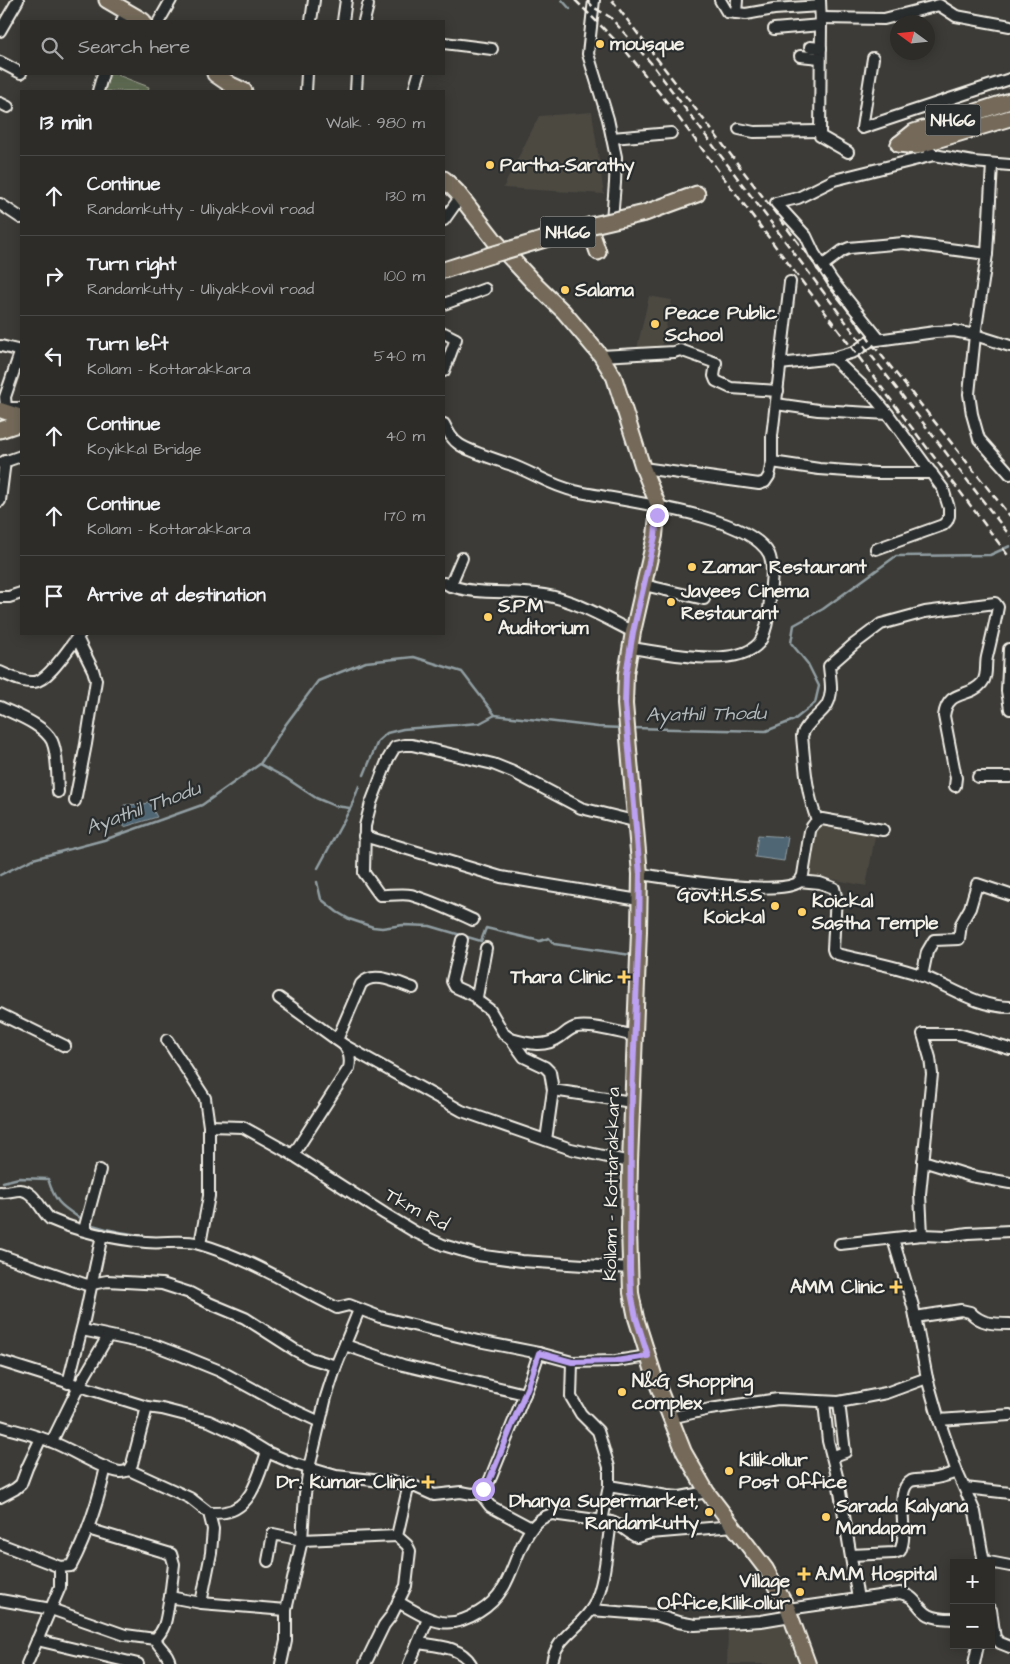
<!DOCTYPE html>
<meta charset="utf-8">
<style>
body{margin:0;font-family:"Architects Daughter",sans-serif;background:#393835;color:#f1f3f6}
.controls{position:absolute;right:15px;bottom:15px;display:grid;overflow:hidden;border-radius:0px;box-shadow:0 2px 12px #0003}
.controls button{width:45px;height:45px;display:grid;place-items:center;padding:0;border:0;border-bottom:1px solid #484846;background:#2d2c29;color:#f1f3f6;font:25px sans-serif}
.compass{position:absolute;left:890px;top:15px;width:45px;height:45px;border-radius:50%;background:#2d2c29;box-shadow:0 2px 12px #0003;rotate:285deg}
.stop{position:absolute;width:15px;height:15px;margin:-11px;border:4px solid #bca0f2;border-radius:50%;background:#fff}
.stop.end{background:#bca0f2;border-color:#fff;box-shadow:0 1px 5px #0008}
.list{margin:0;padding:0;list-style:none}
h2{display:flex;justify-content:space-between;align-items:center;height:65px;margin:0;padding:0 20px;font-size:21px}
h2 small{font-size:16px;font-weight:400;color:#a7a7a8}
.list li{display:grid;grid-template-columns:32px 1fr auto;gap:15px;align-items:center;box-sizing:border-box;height:80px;padding:0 20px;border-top:1px solid #484846}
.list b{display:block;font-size:19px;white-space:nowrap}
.list p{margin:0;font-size:16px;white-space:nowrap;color:#a7a7a8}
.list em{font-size:16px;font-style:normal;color:#a7a7a8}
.icon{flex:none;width:28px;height:28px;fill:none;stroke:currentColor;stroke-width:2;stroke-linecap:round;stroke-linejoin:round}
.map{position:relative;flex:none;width:1010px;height:1664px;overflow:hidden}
.search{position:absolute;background:#2d2c29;box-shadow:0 2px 12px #0003;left:20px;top:20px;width:425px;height:55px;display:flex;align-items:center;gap:12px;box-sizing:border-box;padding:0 18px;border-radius:0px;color:#a7a7a8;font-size:19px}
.panel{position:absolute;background:#2d2c29;box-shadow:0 2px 12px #0003;left:20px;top:90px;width:425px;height:545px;border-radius:0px}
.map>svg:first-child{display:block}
.built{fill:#4b4841}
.green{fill:#606c53;stroke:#aaae9e}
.water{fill:#4f6674;stroke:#919ea2}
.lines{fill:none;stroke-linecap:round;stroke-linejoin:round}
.stream{stroke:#919ea2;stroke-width:2.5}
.minor-casing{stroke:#f4f1e8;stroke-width:14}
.major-casing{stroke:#f4f1e8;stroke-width:18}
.highway-casing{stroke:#f4f1e8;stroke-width:19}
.minor{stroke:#2a2d2e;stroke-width:10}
.major{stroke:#746a5a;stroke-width:14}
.highway{stroke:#746a5a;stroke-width:15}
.rail{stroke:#f4f1e8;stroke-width:2.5;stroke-dasharray:8 4;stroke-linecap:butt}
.highway-bridge-casing{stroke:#f4f1e8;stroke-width:19;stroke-linecap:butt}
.highway-bridge{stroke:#746a5a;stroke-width:15}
.route{stroke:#bca0f2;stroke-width:6}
.poi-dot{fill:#ffd166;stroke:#2a2d2e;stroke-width:2}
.labels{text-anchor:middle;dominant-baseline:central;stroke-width:4.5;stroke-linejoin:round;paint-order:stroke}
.shield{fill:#2a2d2e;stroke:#b7b6b0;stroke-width:1}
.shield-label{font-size:18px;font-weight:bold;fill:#f4f1e8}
.poi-label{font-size:19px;font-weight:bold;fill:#f4f1e8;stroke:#2a2d2e;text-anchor:start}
.street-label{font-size:19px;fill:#f4f1e8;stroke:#2a2d2e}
.water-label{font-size:20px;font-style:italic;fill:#b2b9ba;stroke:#2a2d2e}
</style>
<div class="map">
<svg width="1010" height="1664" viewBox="0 0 1010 1664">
<rect width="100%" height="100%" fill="#3c3b37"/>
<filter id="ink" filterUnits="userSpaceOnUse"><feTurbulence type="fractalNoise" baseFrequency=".02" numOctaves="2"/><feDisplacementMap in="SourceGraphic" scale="10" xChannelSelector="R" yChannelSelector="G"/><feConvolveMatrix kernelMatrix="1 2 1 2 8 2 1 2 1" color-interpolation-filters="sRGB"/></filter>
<g filter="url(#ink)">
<g class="built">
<polygon points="592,112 604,194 503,188 539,116"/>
<polygon points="649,296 672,300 660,352 637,348"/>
<polygon points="817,822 876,831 866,886 807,874 812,829"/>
<polygon points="789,1619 802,1664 727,1664 728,1625"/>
</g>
<polygon class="green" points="109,74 115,74 149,87 148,91 105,91"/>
<g class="water">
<polygon points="148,801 157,817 124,827 124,805 145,804"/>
<polygon points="758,835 788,837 784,861 755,857"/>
</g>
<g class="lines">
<g class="stream">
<polyline points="562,0 570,9"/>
<polyline points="631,728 766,731 794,720 815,703 819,686 808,664 791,643 794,625 823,609 896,556 990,555 1010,546"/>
<polyline points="260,764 286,778 316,798 335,806 350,808"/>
<polyline points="364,775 378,741 387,733 403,729 480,723 495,715"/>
<polyline points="318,868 351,807 359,786"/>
<polyline points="0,875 33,859 104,840 202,805 260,764 286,724 318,681 366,662 414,657 462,672 495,715 598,727 623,728"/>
<polyline points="317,882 321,899 337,912 349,919 373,927 382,928 403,925 430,926 481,941 486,928 540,941 549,938 554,944 631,955"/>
<path d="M3 1182 19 1178 48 1179C56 1205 62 1206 84 1221"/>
<path d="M89 1224C113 1232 139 1236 164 1238"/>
</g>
<g class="minor-casing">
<g id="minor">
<polyline points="594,0 588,54 608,119 616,157 615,183 612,220"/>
<polyline points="720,0 727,12 746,14 774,9 820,6"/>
<polyline points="820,0 821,25 820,136 848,152"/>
<polyline points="736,13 737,0"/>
<polyline points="821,18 884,19 939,5 956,16 1010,26"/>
<polyline points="122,21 126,11"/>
<polyline points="159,21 171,0"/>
<polyline points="311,21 314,0"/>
<polyline points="343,21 346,0"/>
<polyline points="364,21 368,5"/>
<polyline points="774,29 821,25"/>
<polyline points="0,31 18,0"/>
<polyline points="444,43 492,49"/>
<polyline points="810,47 821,48"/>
<polyline points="800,56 820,58"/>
<polyline points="873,58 862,128 1010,79"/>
<polyline points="0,62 21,73"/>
<polyline points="98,91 103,74"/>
<polyline points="306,91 307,74"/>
<polyline points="356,91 357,74"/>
<polyline points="414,91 419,74"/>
<polyline points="0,103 8,107"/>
<polyline points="739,129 754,132 820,131"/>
<polyline points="612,138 671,133"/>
<polyline points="930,152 934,155 973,162 1010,165"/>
<polyline points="992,164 987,254 975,335 969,394 972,414 979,439 1010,474"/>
<polyline points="0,204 21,218"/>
<polyline points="444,220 461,196"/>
<polyline points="822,266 842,251 849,248 903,243 987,254"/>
<polyline points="444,304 485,289"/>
<polyline points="444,333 456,339 444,371"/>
<polyline points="879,339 833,282 814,253 806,236 776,203 798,198 834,180 934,155"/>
<polyline points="1,346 21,351"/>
<polyline points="601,356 674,352 680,350 716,363 714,376 716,381 731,388 778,391"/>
<polyline points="833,358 873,396 888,414 943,489 949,508 949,516 947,521 943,525 876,549"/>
<polyline points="780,364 833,358 854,352 870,341 935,332 954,331 975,335 1010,346"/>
<polyline points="776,404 818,410 888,414"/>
<polyline points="6,408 21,408"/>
<polyline points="3,411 6,408 5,397 21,350"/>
<path d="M444 424C448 432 452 440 460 445 471 452 495 459 509 464 532 472 551 486 575 491 618 501 747 513 769 554 773 563 772 575 771 584 770 600 769 630 759 643 736 670 662 652 631 648"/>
<polyline points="772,462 819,469 876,473 932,473"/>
<polyline points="1,463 21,456"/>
<polyline points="643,468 759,484 765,482 769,476 772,462 772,436 790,282"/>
<polyline points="0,501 5,461"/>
<path d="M444 583C475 597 510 589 544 595 575 600 605 618 633 632"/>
<polyline points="644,585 704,599"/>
<polyline points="450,586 462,558"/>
<polyline points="0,597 9,597 21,593"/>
<polyline points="1009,649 1007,691 1010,709"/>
<path d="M0 672C10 676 22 683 34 682 48 681 68 649 77 638"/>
<path d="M0 707C16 715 43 724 52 741 58 755 57 776 58 792"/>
<polyline points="978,777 1010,777"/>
<polyline points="75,801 86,744 96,680 93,670 77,638 80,634"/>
<path d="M817 820C806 791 805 767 802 736 805 723 820 716 827 705 834 692 830 679 829 666L853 645 881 624 925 612 995 603 998 607C995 624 991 640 987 657 985 665 988 676 982 683 969 699 948 688 944 716L956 778 955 786"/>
<polyline points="364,836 501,877 639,900"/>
<path d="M640 874C669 878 778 897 799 882 800 881 803 876 803 875L810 831C812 825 815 821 822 819L883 830"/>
<path d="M799 881 820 883 834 888 836 896 833 949 834 952 837 954C865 961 896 966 923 976 952 988 978 1007 1010 1007"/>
<path d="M473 920C453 911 432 901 411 895 403 893 383 896 380 895 378 893 368 878 364 873L365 826 371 803 388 759 395 747 404 745H412L493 764 513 772 581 808 634 821"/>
<polyline points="462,940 452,981 455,987 477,997"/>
<polyline points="486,948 477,997 479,1002 490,1010 504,1034 511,1039 524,1057 545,1067 550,1072 553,1090 546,1140"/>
<polyline points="922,976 927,952 934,940 959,939 961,924 970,908 977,884 1010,895"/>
<path d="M279 998 344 1045C350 1053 351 1060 349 1068L293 1155"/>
<polyline points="0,1014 65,1046"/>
<path d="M511 1039C529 1044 545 1048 560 1037 566 1033 570 1028 577 1027 591 1024 620 1033 636 1036"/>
<polyline points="167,1040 205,1098 209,1126 209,1196 200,1244"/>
<path d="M337 1040 361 984C373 970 398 983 413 988"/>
<polyline points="344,1045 462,1111 571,1149 630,1162"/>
<polyline points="553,1090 632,1102"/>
<polyline points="209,1126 243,1127 293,1155 385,1214 415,1232 443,1245 477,1255 522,1261 630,1268"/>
<polyline points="923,1161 971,1176 1010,1183"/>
<path d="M0 1192C7 1193 13 1190 20 1190 34 1190 41 1211 50 1219 80 1232 114 1239 146 1242 164 1244 182 1239 199 1244 249 1258 292 1286 337 1308L349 1305 380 1317 478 1341 539 1353"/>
<polyline points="84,1230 100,1170"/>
<polyline points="922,1235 920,1194 932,1074 930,1058 923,1034 958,1034 1010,1049"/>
<polyline points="893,1239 913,1306 927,1378 939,1420 957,1472 975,1512 984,1563"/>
<polyline points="840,1244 922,1235 947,1236 968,1233 1010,1231"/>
<polyline points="0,1255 87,1285 107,1281 162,1284 190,1293 209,1303 245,1318 295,1350 310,1358 336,1366"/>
<path d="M915 1317 961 1310 970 1312C981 1324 994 1324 1010 1324"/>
<polyline points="82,1330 154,1345 183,1356 220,1371 279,1403 320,1422"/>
<polyline points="345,1345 403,1365 525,1394"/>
<polyline points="0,1361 147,1407 162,1409 209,1421 239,1435 267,1452 295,1464 336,1476 409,1484"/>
<polyline points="572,1362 571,1397 581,1414 598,1431 609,1467 609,1486 602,1521"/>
<polyline points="68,1383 84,1320 102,1235"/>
<polyline points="824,1402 828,1441 838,1480 858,1599"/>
<polyline points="670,1418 710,1409 778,1399 839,1402 886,1393 927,1378"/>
<polyline points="939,1420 1010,1415"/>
<path d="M0 1426C17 1431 36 1435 52 1442 71 1449 103 1470 120 1472 127 1472 129 1470 132 1464L147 1407"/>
<polyline points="52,1441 79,1386 108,1336"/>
<polyline points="834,1456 845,1452 839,1402"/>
<polyline points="129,1470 190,1498 209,1513 213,1529 211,1553 201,1603"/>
<polyline points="609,1486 667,1496 680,1497 707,1492"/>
<polyline points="965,1488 1010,1493"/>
<polyline points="480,1493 490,1506 531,1528"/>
<polyline points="0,1497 15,1489 21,1484 27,1468 41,1438"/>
<path d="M209 1513C214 1513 220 1513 225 1512 252 1508 259 1474 267 1452"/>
<polyline points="88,1529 171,1554 174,1564 170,1597"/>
<polyline points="0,1544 60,1567"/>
<path d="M851 1555 894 1553 900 1551C910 1531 893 1491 911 1481 917 1479 924 1480 930 1479 940 1478 948 1475 957 1472"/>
<polyline points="268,1561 273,1534 302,1540 397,1536"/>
<polyline points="984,1561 1010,1566"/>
<path d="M0 1600 51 1609 125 1635 155 1639C168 1627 166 1613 170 1597L201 1603 286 1610"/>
<path d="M398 1602C429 1619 445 1633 479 1612 489 1606 497 1598 503 1588 517 1566 523 1521 552 1514L611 1522C621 1524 627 1533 637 1537L650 1533 734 1526"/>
<path d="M788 1609 900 1593C917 1596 917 1609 929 1615 936 1619 946 1619 954 1619"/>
<polyline points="591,1610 656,1615 678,1622 695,1625 761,1621 791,1616"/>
<polyline points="991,1610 995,1639"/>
<polyline points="992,1635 1000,1643 1010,1647"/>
<path d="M155 1639C159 1648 169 1653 170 1664"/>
<polyline points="37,1640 138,1664"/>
<path d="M418 1643C437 1646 460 1646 471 1664"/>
<path d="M27 1664 60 1587V1567L71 1566C88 1534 98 1502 106 1467"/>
<polyline points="281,1664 286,1641 286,1610 302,1540 305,1494 309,1468 326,1397 336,1366 359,1310"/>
<polyline points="365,1664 384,1625 391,1616 406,1586 410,1551 407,1545 397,1536 409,1484 434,1495 461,1492 472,1494 480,1493 487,1486 491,1477 528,1386 539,1353 572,1362 616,1361 648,1356"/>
<polyline points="409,1664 428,1619"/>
<path d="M552 1664C555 1636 582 1628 594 1605 605 1584 607 1546 611 1522"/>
<polyline points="974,1664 978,1645"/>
</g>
</g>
<g class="major-casing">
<g id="major">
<polyline points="534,283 564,312 601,356 614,377 643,468 658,505 655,536 633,632 626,674 625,704 640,874 639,931 630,1162 629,1229 631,1293 636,1318 656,1381 684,1452 707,1492 766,1569 788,1609 808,1664"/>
<polyline points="0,410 21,417"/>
</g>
</g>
<g class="highway-casing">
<g id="highway">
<polyline points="107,0 143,21"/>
<polyline points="215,74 231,85 244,91"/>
<polyline points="899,144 914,132 1010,101"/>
<polyline points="899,144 916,146 1010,118"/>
<polyline points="444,179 457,192 495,241 534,283"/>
<polyline points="645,213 697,194"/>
<polyline points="589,226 598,252"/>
<polyline points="444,270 491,255"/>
<polyline points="0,430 21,423"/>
</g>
</g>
<use href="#minor" class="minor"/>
<use href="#major" class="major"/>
<use href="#highway" class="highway"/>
<g class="rail">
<polyline points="575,0 625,50 666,101 1010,558"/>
<polyline points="587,0 593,7 610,17 651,63 864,346 1010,536"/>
<polyline points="612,0 816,266 870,341 1010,516"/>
</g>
<g class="highway-bridge-casing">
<polyline id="highway-bridge" points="491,255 589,226 645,213"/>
</g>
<use href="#highway-bridge" class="highway-bridge"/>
</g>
</g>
<g class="lines" filter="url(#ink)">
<polyline class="route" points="483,1489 487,1486 496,1464 528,1386 539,1353 572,1362 616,1361 648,1356 636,1318 631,1293 630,1268 631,1119 639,931 640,874 625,704 626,674 633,632 655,536 657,515"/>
</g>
<g class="poi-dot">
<circle cx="600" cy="44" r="5"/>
<circle cx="490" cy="165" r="5"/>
<circle cx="565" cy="290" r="5"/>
<circle cx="655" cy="324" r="5"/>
<circle cx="692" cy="567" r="5"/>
<circle cx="671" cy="602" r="5"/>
<circle cx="488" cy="617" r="5"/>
<circle cx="775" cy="906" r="5"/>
<circle cx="802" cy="912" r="5"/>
<path d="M621.5 969.5h5v5h5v5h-5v5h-5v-5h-5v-5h5z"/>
<path d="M893.5 1279.5h5v5h5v5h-5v5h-5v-5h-5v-5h5z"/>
<circle cx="622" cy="1392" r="5"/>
<circle cx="729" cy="1471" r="5"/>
<path d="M425.5 1474.5h5v5h5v5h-5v5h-5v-5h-5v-5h5z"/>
<circle cx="709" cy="1512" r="5"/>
<circle cx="826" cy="1517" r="5"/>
<path d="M801.5 1566.5h5v5h5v5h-5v5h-5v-5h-5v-5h5z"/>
<circle cx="800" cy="1592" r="5"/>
</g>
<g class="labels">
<g class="shield">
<rect x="925.5" y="104.5" width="55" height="31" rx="4"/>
<rect x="540.5" y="216.5" width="55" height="31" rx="4"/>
</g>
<g class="shield-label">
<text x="953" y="120">NH66</text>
<text x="568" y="232">NH66</text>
</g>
<g class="poi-label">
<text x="610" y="44">mousque</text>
<text x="500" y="165">Partha-Sarathy</text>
<text x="575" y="290">Salama</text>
<text x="665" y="313">Peace Public<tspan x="665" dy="22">School</tspan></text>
<text x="702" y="567">Zamar Restaurant</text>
<text x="681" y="591">Javees Cinema<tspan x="681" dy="22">Restaurant</tspan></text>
<text x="498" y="606">S.P.M<tspan x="498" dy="22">Auditorium</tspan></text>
<text x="765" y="895" text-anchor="end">Govt.H.S.S.<tspan x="765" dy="22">Koickal</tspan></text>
<text x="812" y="901">Koickal<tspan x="812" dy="22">Sastha Temple</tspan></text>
<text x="613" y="977" text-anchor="end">Thara Clinic</text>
<text x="885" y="1287" text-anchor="end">AMM Clinic</text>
<text x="632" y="1381">N&amp;G Shopping<tspan x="632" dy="22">complex</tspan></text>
<text x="739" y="1460">Kilikollur<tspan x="739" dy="22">Post Office</tspan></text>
<text x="417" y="1482" text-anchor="end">Dr. Kumar Clinic</text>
<text x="699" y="1501" text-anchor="end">Dhanya Supermarket,<tspan x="699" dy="22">Randamkutty</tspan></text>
<text x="836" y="1506">Sarada Kalyana<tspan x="836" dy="22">Mandapam</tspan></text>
<text x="815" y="1574">A.M.M Hospital</text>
<text x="790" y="1581" text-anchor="end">Village<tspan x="790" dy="22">Office,Kilikollur</tspan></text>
</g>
<g class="street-label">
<text transform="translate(612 1184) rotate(-89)">Kollam - Kottarakkara</text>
<text transform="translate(417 1210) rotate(28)">Tkm Rd</text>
</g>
<g class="water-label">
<text transform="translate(706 714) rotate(-1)">Ayathil Thodu</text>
<text transform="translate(143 808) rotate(-20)">Ayathil Thodu</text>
</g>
</g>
</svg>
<div class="controls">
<button>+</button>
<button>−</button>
</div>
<svg class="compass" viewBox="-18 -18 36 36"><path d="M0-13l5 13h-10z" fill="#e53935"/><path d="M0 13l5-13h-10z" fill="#a7a7a8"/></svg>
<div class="stop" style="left:483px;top:1489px"></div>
<div class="stop end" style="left:657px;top:515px"></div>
<div class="search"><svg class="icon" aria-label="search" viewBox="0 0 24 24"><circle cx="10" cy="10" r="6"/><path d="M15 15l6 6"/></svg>Search here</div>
<section class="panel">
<h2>13 min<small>Walk · 980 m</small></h2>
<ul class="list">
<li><svg class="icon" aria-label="ahead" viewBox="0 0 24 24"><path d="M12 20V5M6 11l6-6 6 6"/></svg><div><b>Continue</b><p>Randamkutty - Uliyakkovil road</p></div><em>130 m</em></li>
<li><svg class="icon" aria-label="right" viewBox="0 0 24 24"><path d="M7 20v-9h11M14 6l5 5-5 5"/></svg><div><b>Turn right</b><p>Randamkutty - Uliyakkovil road</p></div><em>100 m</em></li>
<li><svg class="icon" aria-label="left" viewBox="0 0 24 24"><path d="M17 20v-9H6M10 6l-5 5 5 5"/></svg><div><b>Turn left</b><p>Kollam - Kottarakkara</p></div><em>540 m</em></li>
<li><svg class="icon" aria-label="ahead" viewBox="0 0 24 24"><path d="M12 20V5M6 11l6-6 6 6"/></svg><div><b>Continue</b><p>Koyikkal Bridge</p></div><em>40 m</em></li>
<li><svg class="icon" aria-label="ahead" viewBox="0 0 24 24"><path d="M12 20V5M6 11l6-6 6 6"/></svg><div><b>Continue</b><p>Kollam - Kottarakkara</p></div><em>170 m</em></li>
<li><svg class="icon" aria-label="arrive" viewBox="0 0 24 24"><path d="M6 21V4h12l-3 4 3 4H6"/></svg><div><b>Arrive at destination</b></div></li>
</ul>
</section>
</div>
